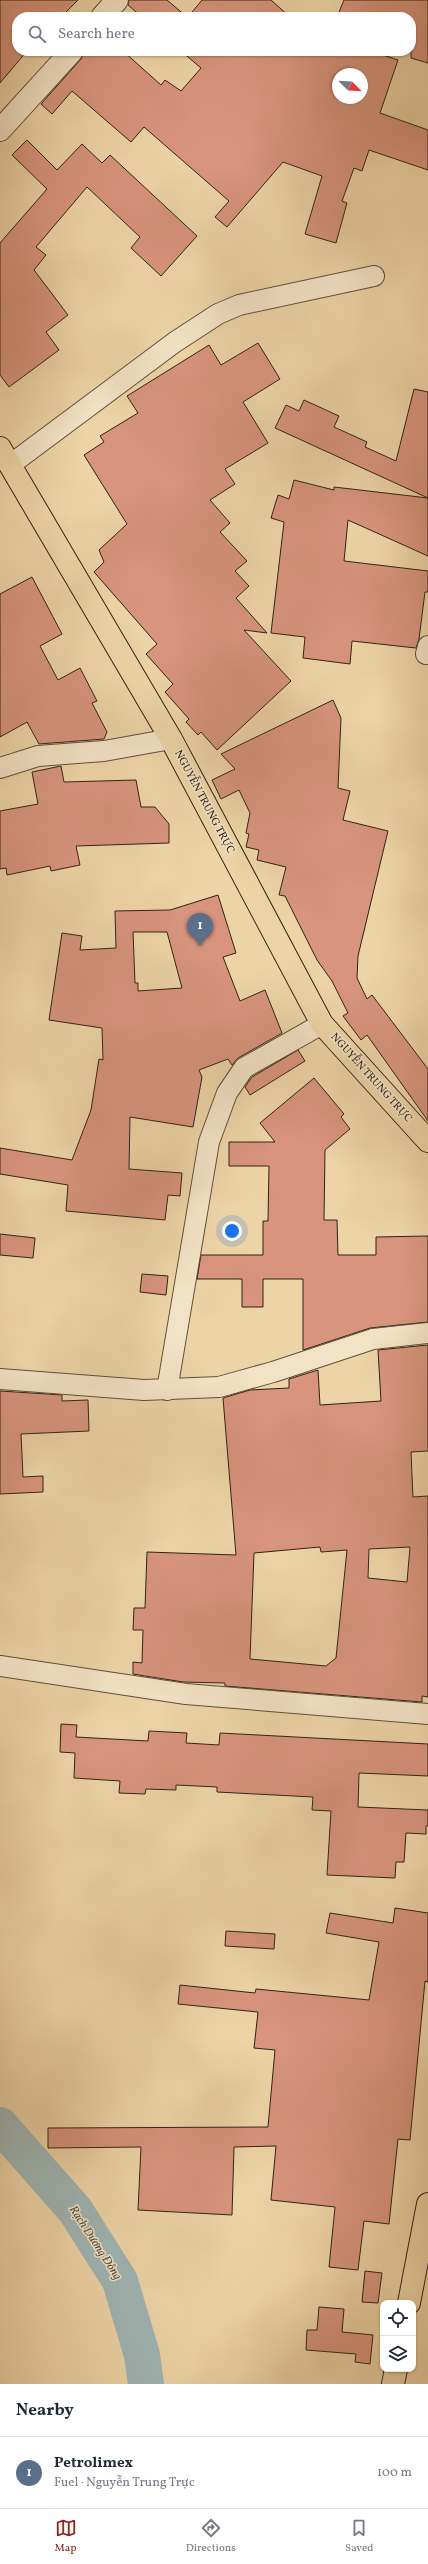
<!DOCTYPE html>
<meta charset="utf-8">
<style>
body{margin:0;font-family:Vollkorn,serif;background:#f2f2f3;color:#1f2937}
.controls{position:absolute;right:12px;bottom:12px;display:grid;overflow:hidden;border-radius:8px;box-shadow:0 1px 3px #0004}
.controls button{width:36px;height:36px;display:grid;place-items:center;padding:0;border:0;border-bottom:1px solid #e0e1e3;background:#fff;color:#1f2937;font:20px sans-serif}
.compass{position:absolute;left:332px;top:68px;width:36px;height:36px;border-radius:50%;background:#fff;box-shadow:0 1px 3px #0004;rotate:114deg}
.you{position:absolute;left:232px;top:1231px;width:14px;height:14px;margin:-10px;border:3px solid #fff;border-radius:50%;background:#1a73e8;box-shadow:0 0 0 6px #1a73e833}
.badge{display:grid;place-items:center;width:26px;height:26px;border-radius:50%;background:#8f2418;color:#fff;font-size:13px;font-weight:700}
.pin{position:absolute;translate:-50% -33px;filter:drop-shadow(0 1px 2px #0008)}
.pin::after{content:'';position:absolute;top:21px;width:14px;height:12px;background:inherit;clip-path:polygon(0 0,100% 0,50% 100%)}
.list{margin:0;padding:0;list-style:none}
h2{display:flex;justify-content:space-between;align-items:center;height:52px;margin:0;padding:0 16px;font-size:17px}
h2 small{font-size:13px;font-weight:400;color:#747a83}
.list li{display:grid;grid-template-columns:26px 1fr auto;gap:12px;align-items:center;box-sizing:border-box;height:72px;padding:0 16px;border-top:1px solid #e0e1e3}
.list b{display:block;font-size:15px;white-space:nowrap}
.list p{margin:0;font-size:13px;white-space:nowrap;color:#747a83}
.list em{font-size:13px;font-style:normal;color:#747a83}
.icon{flex:none;width:22px;height:22px;fill:none;stroke:currentColor;stroke-width:2;stroke-linecap:round;stroke-linejoin:round}
.map{position:relative;flex:none;width:428px;height:2384px;overflow:hidden}
.search{position:absolute;background:#fff;box-shadow:0 1px 3px #0004;left:12px;right:12px;top:12px;height:44px;display:flex;align-items:center;gap:10px;box-sizing:border-box;padding:0 14px;border-radius:16px;color:#747a83;font-size:15px}
.sheet{height:124px;background:#fff}
nav{display:flex;justify-content:space-around;align-items:center;box-sizing:border-box;height:56px;border-top:1px solid #e0e1e3;background:#fff;font-size:11px;color:#747a83}
nav a{display:grid;justify-items:center;gap:2px}
nav .on{color:#8f2418}
.map>svg:first-child{display:block}
.lines{fill:none;stroke-linecap:round;stroke-linejoin:round}
.river{stroke:#9fb5b4;stroke-width:36}
.building{fill:#d8947d;stroke:#302314;fill-rule:evenodd}
.minor-casing{stroke:#5f4f39;stroke-width:22}
.tertiary-casing{stroke:#5f4f39;stroke-width:24}
.primary-casing{stroke:#302314;stroke-width:24}
.minor{stroke:#f3e3c6;stroke-width:20}
.tertiary{stroke:#f3e3c6;stroke-width:22}
.primary{stroke:#edd4a7;stroke-width:22}
.labels{text-anchor:middle;dominant-baseline:central;stroke-width:3;stroke-linejoin:round;paint-order:stroke}
.street-label{font-size:11px;fill:#302314;stroke:#f3e3c6}
.water-label{font-size:12px;font-style:italic;fill:#514f44;stroke:#f3e3c6}
</style>
<div class="map">
<svg width="428" height="2384" viewBox="0 0 428 2384">
<rect width="100%" height="100%" fill="#edd4a7"/>
<filter id="stains"><feTurbulence type="fractalNoise" baseFrequency=".005" numOctaves="4"/><feColorMatrix values="0 0 0 0 .2 0 0 0 0 .09 0 0 0 0 .02 0 0 0 .5 -.17"/></filter>
<radialGradient id="worn" r=".72"><stop offset=".6" stop-color="#630" stop-opacity="0"/><stop offset="1" stop-color="#630" stop-opacity=".3"/></radialGradient>
<g class="lines">
<polyline class="river" points="0,2125 75,2210 120,2281 142,2355 146,2384"/>
</g>
<g class="building">
<polygon points="0,0 78,0 61,17 17,17 17,51 27,51 0,83"/>
<polygon points="129,0 167,0 187,17 142,17 128,5"/>
<polygon points="202,0 271,0 290,17 188,17"/>
<polygon points="344,0 428,0 428,63 411,58 411,17 337,17"/>
<path d="M84 51H123L161 85 165 80 181 91 201 68 181 51H371L398 60 380 113 428 130V170L369 150 362 171 354 168 342 201 347 203 336 243 305 234 322 176 283 162 227 227 215 217 229 201 144 127 131 142 72 91 52 114 41 104 81 59ZM338 74H362V98H338Z"/>
<polygon points="27,140 57,170 82,144 102,163 110,155 197,236 161,276 131,248 140,237 87,187 36,247 46,255 34,270 68,315 46,332 59,350 9,387 0,375 0,243 47,189 12,155"/>
<polygon points="258,343 280,379 243,402 268,443 225,469 235,484 210,500 230,523 220,532 247,561 235,571 249,586 236,598 267,633 244,630 291,681 217,750 201,732 198,735 186,722 189,719 165,692 173,684 146,654 157,644 94,572 104,562 99,550 127,524 84,455 104,442 100,436 138,413 127,396 209,345 221,365"/>
<polygon points="414,389 428,392 428,556 348,520 344,561 428,571 428,592 425,592 419,639 416,648 352,641 350,664 303,658 305,637 271,633 284,522 271,518 278,495 289,499 294,480 334,490 334,487 428,498 275,428 286,405 299,411 304,400 339,416 334,427 367,442 365,447 396,461"/>
<polygon points="32,577 62,634 40,646 58,680 80,668 97,701 92,703 107,732 104,739 39,744 27,722 0,737 0,594"/>
<polygon points="333,700 341,718 338,788 350,791 343,820 388,831 358,956 357,978 367,999 372,995 428,1069 428,1121 367,1035 361,1040 343,1016 348,1013 332,981 317,960 285,896 279,895 286,867 257,860 259,850 246,847 249,834 246,833 250,813 239,790 221,799 212,780 235,769 221,754"/>
<polygon points="61,766 64,782 136,780 141,807 155,807 169,824 169,843 76,846 80,865 51,871 50,866 7,875 6,868 0,869 0,811 38,804 32,772"/>
<path d="M218 895 236 953 223 957 240 1001 265 990 282 1033 238 1058 232 1065 228 1059 199 1070 202 1077 193 1127 130 1117 129 1169 182 1173 180 1196 168 1195 165 1220 66 1211 68 1185 0 1174V1148L72 1160 91 1110 99 1059 103 1060 102 1028 49 1020 62 933 82 936 80 950 116 948 115 911 170 910ZM133 932H167L182 988 138 991V983H135Z"/>
<polygon points="298,1050 305,1061 250,1095 245,1087 252,1077"/>
<polygon points="314,1078 344,1114 341,1117 350,1129 325,1150 324,1220 337,1220 338,1255 376,1255 376,1237 428,1236 428,1322 370,1328 303,1350 303,1279 263,1279 263,1307 242,1307 242,1279 197,1279 201,1255 263,1255 263,1221 268,1221 269,1166 229,1166 229,1142 275,1142 260,1123"/>
<polygon points="0,1234 35,1238 33,1258 0,1255"/>
<polygon points="142,1274 168,1276 166,1295 140,1292"/>
<path d="M428 1345V1451L411 1452 413 1497 428 1496V1697L422 1696V1702L225 1686V1683L183 1682 133 1674V1662L142 1663 143 1630H133L134 1608H145L147 1552 236 1555 223 1398 250 1390 289 1388V1379L318 1370 320 1405 381 1401 378 1350ZM320 1547 321 1552 347 1550 336 1658 326 1666 250 1659 254 1553ZM410 1547 407 1582 368 1578 369 1549Z"/>
<polygon points="0,1391 62,1395 62,1401 88,1400 89,1431 21,1434 23,1477 43,1476 43,1492 0,1494"/>
<polygon points="61,1724 77,1725 76,1737 148,1741 149,1731 187,1733 186,1743 219,1745 220,1733 428,1744 428,1776 359,1773 358,1807 428,1810 428,1826 426,1826 426,1834 406,1833 404,1862 396,1862 395,1878 327,1875 331,1811 312,1810 313,1797 217,1792 217,1787 176,1785 176,1790 146,1789 145,1794 119,1793 120,1781 74,1778 75,1753 60,1752"/>
<polygon points="395,1908 428,1913 428,1982 425,1981 410,2140 398,2139 389,2224 364,2221 358,2270 329,2267 335,2207 271,2200 276,2146 234,2147 232,2215 138,2210 141,2147 48,2148 48,2128 268,2127 275,2050 254,2048 258,2012 178,2004 180,1985 255,1993 256,1989 369,2000 379,1942 326,1933 330,1913 393,1923"/>
<polygon points="226,1931 275,1934 274,1949 225,1946"/>
<polygon points="365,2271 382,2273 378,2303 362,2302"/>
<polygon points="319,2307 344,2309 342,2332 373,2335 370,2364 355,2362 356,2354 306,2350 307,2330 317,2330"/>
</g>
<g class="lines">
<g class="minor-casing">
<g id="minor">
<polyline points="10,465 175,342 218,314 239,305 374,276"/>
<polyline points="426,654 428,646"/>
<polyline points="0,768 38,756 104,751 171,739"/>
<polyline points="0,1379 144,1390 219,1387 273,1372 373,1339 428,1333"/>
<polyline points="167,1390 209,1142 227,1093 244,1068 322,1024"/>
<polyline points="0,1666 186,1694 428,1714"/>
</g>
</g>
<g class="tertiary-casing">
<g id="tertiary">
<polyline points="102,17 117,0"/>
<polyline points="0,130 72,51"/>
</g>
</g>
<g class="primary-casing">
<g id="primary">
<polyline points="0,448 171,739 322,1024 428,1141"/>
<polyline points="409,2303 428,2204"/>
<polyline points="393,2384 396,2369"/>
</g>
</g>
<use href="#minor" class="minor"/>
<use href="#tertiary" class="tertiary"/>
<use href="#primary" class="primary"/>
</g>
<g class="labels">
<g class="street-label">
<text transform="translate(204 802) rotate(62)">NGUYỄN TRUNG TRỰC</text>
<text transform="translate(371 1078) rotate(48)">NGUYỄN TRUNG TRỰC</text>
</g>
<g class="water-label">
<text transform="translate(95 2243) rotate(57)">Rạch Dương Đông</text>
</g>
</g>
<rect width="100%" height="100%" filter="url(#stains)"/>
<rect width="100%" height="100%" fill="url(#worn)"/>
</svg>
<div class="controls">
<button><svg class="icon" aria-label="locate" viewBox="0 0 24 24"><circle cx="12" cy="12" r="6"/><path d="M12 2v4M12 18v4M2 12h4M18 12h4"/></svg></button>
<button><svg class="icon" aria-label="layers" viewBox="0 0 24 24"><path d="M12 4l9 5-9 5-9-5zM3 14l9 5 9-5"/></svg></button>
</div>
<svg class="compass" viewBox="-18 -18 36 36"><path d="M0-13l5 13h-10z" fill="#e53935"/><path d="M0 13l5-13h-10z" fill="#747a83"/></svg>
<div class="you"></div>
<div class="pin badge" style="left:200px;top:946px;background:#5c6f8a">1</div>
<div class="search"><svg class="icon" aria-label="search" viewBox="0 0 24 24"><circle cx="10" cy="10" r="6"/><path d="M15 15l6 6"/></svg>Search here</div>
</div>
<section class="sheet">
<h2>Nearby<small></small></h2>
<ul class="list">
<li><span class="badge" style="background:#5c6f8a">1</span><div><b>Petrolimex</b><p>Fuel · Nguyễn Trung Trực</p></div><em>100 m</em></li>
</ul>
</section>
<nav>
<a class="on"><svg class="icon" aria-label="map" viewBox="0 0 24 24"><path d="M3 6l6-2 6 2 6-2v14l-6 2-6-2-6 2zM9 4v14M15 6v14"/></svg>Map</a>
<a><svg class="icon" aria-label="directions" viewBox="0 0 24 24"><path d="M12 3l9 9-9 9-9-9zM9 14v-3h6M13 9l2 2-2 2"/></svg>Directions</a>
<a><svg class="icon" aria-label="saved" viewBox="0 0 24 24"><path d="M7 4h10v16l-5-4-5 4z"/></svg>Saved</a>
</nav>
